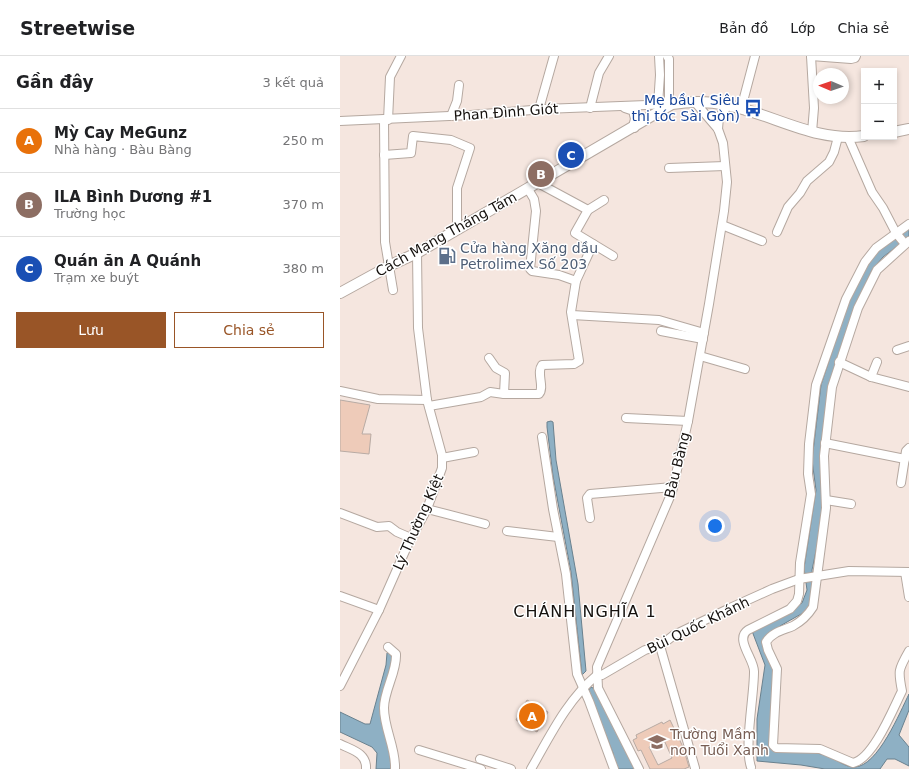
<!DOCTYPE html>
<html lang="vi">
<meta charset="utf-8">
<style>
body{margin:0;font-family:"DejaVu Sans",sans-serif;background:#f2f2f2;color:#202124}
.controls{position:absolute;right:12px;top:12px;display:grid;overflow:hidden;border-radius:0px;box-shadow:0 2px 6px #0003}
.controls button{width:36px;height:36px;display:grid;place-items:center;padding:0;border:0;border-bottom:1px solid #e0e0e0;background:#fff;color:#202124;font:20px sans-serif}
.compass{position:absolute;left:473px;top:12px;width:36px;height:36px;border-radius:50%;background:#fff;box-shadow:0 2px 6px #0003;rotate:272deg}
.you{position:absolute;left:375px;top:470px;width:14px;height:14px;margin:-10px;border:3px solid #fff;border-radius:50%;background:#1a73e8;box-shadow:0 0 0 6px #1a73e833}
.badge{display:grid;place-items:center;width:26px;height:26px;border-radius:50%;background:#995527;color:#fff;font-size:13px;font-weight:700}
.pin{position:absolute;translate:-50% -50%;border:2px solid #fff;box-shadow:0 1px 4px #0006}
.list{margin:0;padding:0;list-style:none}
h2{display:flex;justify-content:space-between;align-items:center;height:52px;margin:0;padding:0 16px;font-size:17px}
h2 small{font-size:13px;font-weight:400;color:#757577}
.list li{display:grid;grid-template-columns:26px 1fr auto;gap:12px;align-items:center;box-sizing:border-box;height:64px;padding:0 16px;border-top:1px solid #e0e0e0}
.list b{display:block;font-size:15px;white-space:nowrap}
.list p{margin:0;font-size:13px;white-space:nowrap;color:#757577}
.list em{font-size:13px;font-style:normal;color:#757577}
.actions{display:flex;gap:8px;padding:12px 16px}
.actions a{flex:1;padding:9px 0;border:1px solid #995527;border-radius:0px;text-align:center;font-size:14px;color:#995527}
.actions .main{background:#995527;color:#fff}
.map{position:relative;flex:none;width:569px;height:713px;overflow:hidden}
header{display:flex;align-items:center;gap:24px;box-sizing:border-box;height:56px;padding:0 20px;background:#fff;border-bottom:1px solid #e0e0e0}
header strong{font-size:19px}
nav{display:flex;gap:22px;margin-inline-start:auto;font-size:14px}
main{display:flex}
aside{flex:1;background:#fff}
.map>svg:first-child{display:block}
.water{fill:#8eb0c4;stroke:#6a818e}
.building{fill:#eecbb9;stroke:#b8aba4;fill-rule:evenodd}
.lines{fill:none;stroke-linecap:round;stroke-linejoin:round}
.minor-casing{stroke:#b5a8a0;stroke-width:10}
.major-casing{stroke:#b5a8a0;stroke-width:12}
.minor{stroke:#fff;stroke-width:8}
.major{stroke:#fff;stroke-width:10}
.labels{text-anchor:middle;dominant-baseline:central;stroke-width:3;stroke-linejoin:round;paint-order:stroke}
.transit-label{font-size:14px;fill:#164399;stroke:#fff;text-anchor:end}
.street-label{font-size:14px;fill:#16120f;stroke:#fff}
.service-label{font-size:14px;fill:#4e5e75;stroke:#fff;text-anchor:start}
.education-label{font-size:14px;fill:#785e54;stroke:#fff;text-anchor:start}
.quarter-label{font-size:16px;letter-spacing:1px;fill:#16120f;stroke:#fff}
</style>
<header>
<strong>Streetwise</strong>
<nav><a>Bản đồ</a><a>Lớp</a><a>Chia sẻ</a></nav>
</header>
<main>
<aside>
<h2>Gần đây<small>3 kết quả</small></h2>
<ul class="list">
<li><span class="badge" style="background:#e8710a">A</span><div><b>Mỳ Cay MeGunz</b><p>Nhà hàng · Bàu Bàng</p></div><em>250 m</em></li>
<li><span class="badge" style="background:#8d6e63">B</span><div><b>ILA Bình Dương #1</b><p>Trường học</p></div><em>370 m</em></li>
<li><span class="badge" style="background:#1a4fb4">C</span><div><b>Quán ăn A Quánh</b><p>Trạm xe buýt</p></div><em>380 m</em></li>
</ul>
<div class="actions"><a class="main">Lưu</a><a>Chia sẻ</a></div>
</aside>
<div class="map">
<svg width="569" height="713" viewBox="0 0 569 713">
<rect width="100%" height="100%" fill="#f5e6df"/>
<g class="water">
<path d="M569 169V181L543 201 532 214 519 242 498 301 489 334 484 427 480 476 472 514 474 542 470 553 440 570 425 586 432 608 435 622 430 692C450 695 471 693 490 701 497 704 507 712 515 711 538 710 560 656 569 638V654L559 679 569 691V710L555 703H547L540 713H485L461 709 417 705V663L425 609 412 575 462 547 467 534 464 512 476 434 472 404 481 329 509 244 528 203Z"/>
<polygon points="211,365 213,366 216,404 238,528 246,615 242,619 231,516 213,420 207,371 207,366"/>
<polygon points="49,595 53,599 45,634 51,713 36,713 37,697 32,691 0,676 0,656 25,668 30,668 46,609 47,597"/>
<polygon points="251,631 257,634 297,713 276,713 273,697 248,635"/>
</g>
<g class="building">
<polygon points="0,344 30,349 22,378 31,378 29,398 0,395"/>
<polygon points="187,644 208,656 197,676 176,664"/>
<path d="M330 664 343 691 349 711 344 713H310L301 694 298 695 293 684 297 682 296 679 322 666 323 668ZM324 684 332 702 318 709 309 691Z"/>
</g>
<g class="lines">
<g class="minor-casing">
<g id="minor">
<polyline points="327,0 329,3 329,48"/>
<polyline points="471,0 474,52 472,76"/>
<polyline points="471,0 511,3 515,2 516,0"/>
<polyline points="318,49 320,19 319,0"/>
<polyline points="250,52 259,17 269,0"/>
<polyline points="199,53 214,0"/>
<polyline points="401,53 415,0"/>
<polyline points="111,60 117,45 119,29"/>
<polyline points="44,64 45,186 53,234"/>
<polyline points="48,64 50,21 61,0"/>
<polyline points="0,65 131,59 204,53 332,48"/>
<polyline points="378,73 379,61 388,49"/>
<polyline points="508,81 532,136 543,152 556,177 565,188"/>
<polyline points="44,99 71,97 73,80 111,84 130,92 117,132 117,173"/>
<polyline points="329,112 385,110"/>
<polyline points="198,127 248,154"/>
<polyline points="264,144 248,154 235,177 273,200"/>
<polyline points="382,169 422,185"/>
<polyline points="437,176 448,151 460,137 467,125 489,106 494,96 498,81"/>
<path d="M569 185 537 214 518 252 492 331 484 400 486 452 473 551C468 559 462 565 453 570 444 574 432 576 426 586L428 594 437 613 433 689 436 692 480 693 513 707C533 703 553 653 562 635 558 615 558 614 569 595"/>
<polyline points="236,225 253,188"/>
<polyline points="232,259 319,264 364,277"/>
<polyline points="321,275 363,283"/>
<polyline points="557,294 569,290"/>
<polyline points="360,300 405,313"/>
<polyline points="149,302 156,312 165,317 164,338"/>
<polyline points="499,306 531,321"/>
<polyline points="537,306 531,321 569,331"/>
<polyline points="0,335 38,343 87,344"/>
<path d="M89 350 141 341 150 336 164 338H199C205 331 196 317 202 309L234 308 239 305 231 256 236 225 219 219 192 215 190 213 196 155 194 143 188 133"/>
<polyline points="286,362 348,365"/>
<polyline points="202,381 213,453 226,518 237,618 249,645 274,713"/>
<polyline points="485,387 565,403"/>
<polyline points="102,402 134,396"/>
<polyline points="561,427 566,395 569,392"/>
<polyline points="486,444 511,448"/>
<polyline points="87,453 145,468"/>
<polyline points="0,457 37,471 49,470 57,476 71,482"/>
<polyline points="250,462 247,442 250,438 333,431"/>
<polyline points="167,475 218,481"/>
<polyline points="565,516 569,541"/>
<polyline points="0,540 39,554"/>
<polyline points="320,590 355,712"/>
<path d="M48 591 56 598C57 616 44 634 44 652 44 673 56 692 55 713"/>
<polyline points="257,619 262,619 305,594 320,590 334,579 390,552 432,533 459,523 509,515 569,516"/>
<polyline points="0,630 39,554 69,486 87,453 102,412 102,399 87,344 78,272 77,197"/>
<path d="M0 688C12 694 27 697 26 713"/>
<polyline points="79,694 141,713"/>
<polyline points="140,703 171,713"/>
<path d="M411 711C404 691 414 640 414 616 415 604 394 583 408 574L450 553 457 545 459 538 460 507 471 438 468 418 469 388 476 329 506 243 525 206 536 192 569 168"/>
<path d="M191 713C210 680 227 644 257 619"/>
<polyline points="299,713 258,632 257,611 332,436 348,365 369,248 384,155 387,126 383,87 378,73 354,45"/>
</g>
</g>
<g class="major-casing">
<g id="major">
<polyline points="285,51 294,54 296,63 294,71"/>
<polyline points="554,76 569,73"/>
<path d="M0 237 53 208 77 197 332 48C351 45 369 45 387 49 433 58 476 87 524 80"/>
</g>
</g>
<use href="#minor" class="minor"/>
<use href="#major" class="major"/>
</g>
<defs>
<g id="bus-bare" transform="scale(1.38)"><path d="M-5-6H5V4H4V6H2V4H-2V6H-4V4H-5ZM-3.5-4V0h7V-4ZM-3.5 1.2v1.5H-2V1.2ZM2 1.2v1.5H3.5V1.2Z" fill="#1a4fb4" stroke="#fff" stroke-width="2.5" paint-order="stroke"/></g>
<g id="fuel-bare" transform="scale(1.38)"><path d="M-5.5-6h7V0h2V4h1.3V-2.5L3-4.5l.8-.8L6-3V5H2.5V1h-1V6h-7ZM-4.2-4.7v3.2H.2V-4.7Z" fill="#5c6f8a" stroke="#fff" stroke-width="2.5" paint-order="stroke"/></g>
<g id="school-bare" transform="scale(1.38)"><path d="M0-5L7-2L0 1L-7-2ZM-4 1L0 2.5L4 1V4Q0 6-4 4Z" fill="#8d6e63" stroke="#fff" stroke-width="2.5" paint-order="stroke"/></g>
</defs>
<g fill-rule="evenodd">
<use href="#bus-bare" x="413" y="52"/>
<use href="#fuel-bare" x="107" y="200"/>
<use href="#school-bare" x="317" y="686"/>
</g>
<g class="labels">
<g class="transit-label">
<text x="400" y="44">Mẹ bầu ( Siêu<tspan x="400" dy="16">thị tóc Sài Gòn)</tspan></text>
</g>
<g class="street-label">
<text transform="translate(166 56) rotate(-4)">Phan Đình Giót</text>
<text transform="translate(106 178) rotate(-29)">Cách Mạng Tháng Tám</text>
<text transform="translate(337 409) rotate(-76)">Bàu Bàng</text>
<text transform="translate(78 466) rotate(-66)">Lý Thường Kiệt</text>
<text transform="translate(358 569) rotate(-26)">Bùi Quốc Khánh</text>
</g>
<g class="service-label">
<text x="120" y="192">Cửa hàng Xăng dầu<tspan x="120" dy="16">Petrolimex Số 203</tspan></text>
</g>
<g class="education-label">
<text x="330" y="678">Trường Mầm<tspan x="330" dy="16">non Tuổi Xanh</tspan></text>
</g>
<g class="quarter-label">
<text x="245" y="555">CHÁNH NGHĨA 1</text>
</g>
</g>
</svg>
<div class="controls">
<button>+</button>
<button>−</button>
</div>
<svg class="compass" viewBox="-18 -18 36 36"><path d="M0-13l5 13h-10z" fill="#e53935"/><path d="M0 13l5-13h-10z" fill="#757577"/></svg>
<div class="you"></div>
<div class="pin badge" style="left:192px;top:660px;background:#e8710a">A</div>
<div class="pin badge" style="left:201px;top:118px;background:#8d6e63">B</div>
<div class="pin badge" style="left:231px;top:99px;background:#1a4fb4">C</div>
</div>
</main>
